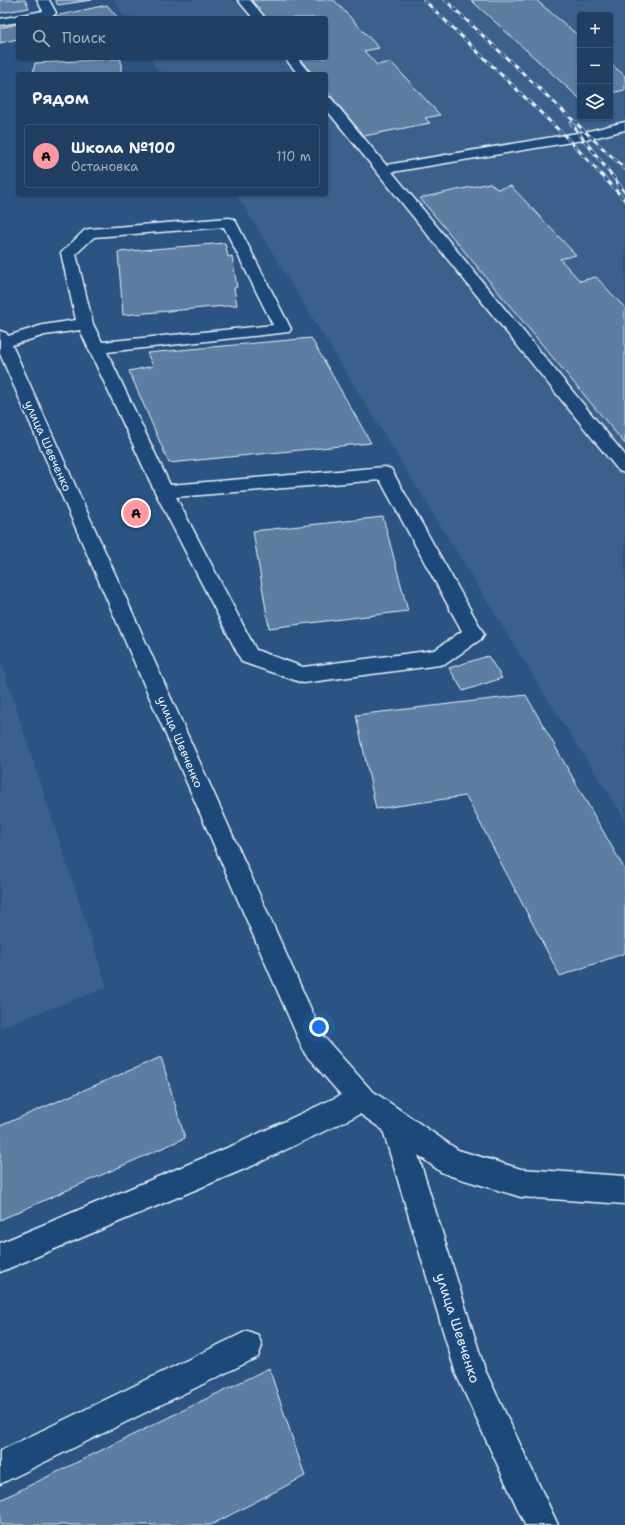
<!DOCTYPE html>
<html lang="ru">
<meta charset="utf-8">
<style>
body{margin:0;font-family:"Shantell Sans",sans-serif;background:#2d4a6b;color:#f1f3f6}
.controls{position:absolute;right:12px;top:12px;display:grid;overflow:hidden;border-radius:4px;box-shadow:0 1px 3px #0004}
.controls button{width:36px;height:36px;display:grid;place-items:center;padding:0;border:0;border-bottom:1px solid #3d5877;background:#203f62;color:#f1f3f6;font:20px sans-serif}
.you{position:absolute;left:319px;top:1027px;width:14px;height:14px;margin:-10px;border:3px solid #fff;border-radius:50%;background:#1a73e8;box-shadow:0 0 0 6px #1a73e833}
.badge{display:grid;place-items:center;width:26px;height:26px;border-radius:50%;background:#ff9aa2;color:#111;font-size:13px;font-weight:700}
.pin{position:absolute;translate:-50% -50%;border:2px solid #fff;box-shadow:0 1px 4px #0006}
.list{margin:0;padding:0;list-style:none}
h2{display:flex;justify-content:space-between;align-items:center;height:52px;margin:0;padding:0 16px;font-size:17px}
h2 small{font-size:13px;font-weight:400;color:#a2afbe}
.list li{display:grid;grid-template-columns:26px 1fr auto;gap:12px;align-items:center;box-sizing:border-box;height:64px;margin:0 8px 8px;padding:0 8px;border:1px solid #3d5877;border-radius:4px}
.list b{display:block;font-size:15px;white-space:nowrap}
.list p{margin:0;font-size:13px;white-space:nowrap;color:#a2afbe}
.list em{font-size:13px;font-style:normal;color:#a2afbe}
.icon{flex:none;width:22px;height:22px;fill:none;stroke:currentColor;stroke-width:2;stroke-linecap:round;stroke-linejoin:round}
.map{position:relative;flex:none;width:625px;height:1525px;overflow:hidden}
.search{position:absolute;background:#203f62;box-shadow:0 1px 3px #0004;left:16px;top:16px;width:312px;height:44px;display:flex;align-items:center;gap:10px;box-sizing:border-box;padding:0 14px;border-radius:4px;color:#a2afbe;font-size:15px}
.panel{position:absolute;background:#203f62;box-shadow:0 1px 3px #0004;left:16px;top:72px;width:312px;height:124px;border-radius:4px}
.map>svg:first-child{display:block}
.built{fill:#3a608b;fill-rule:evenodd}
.building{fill:#5d7da1;stroke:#e8f1f8}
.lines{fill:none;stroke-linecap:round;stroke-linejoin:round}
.minor-casing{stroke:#e8f1f8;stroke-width:3}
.minor{fill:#1f4a7a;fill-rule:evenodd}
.rail-casing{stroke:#e8f1f8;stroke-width:3}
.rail{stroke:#1f4a7a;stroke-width:2;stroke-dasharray:5.5;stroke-linecap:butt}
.labels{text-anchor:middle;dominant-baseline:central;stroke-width:3.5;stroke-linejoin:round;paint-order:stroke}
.street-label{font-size:12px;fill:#e8f1f8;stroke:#1f4a7a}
.near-street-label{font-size:14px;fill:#e8f1f8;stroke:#1f4a7a}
</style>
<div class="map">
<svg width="625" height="1525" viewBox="0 0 625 1525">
<rect width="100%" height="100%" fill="#2b5482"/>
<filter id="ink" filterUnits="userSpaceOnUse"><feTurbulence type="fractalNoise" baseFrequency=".025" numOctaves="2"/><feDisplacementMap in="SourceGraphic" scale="8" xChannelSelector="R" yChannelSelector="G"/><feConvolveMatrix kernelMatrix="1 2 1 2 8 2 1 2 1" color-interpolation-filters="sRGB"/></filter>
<g filter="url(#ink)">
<g class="built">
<path d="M114 0H625V820L540 687 236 194H326V74H160L150 58H326V18H125ZM580 15H610V117H580Z"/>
<polygon points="0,659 107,987 0,1028"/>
</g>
<g class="building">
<polygon points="0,0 25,0 29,8 0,13"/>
<polygon points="55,0 92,0 58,5"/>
<polygon points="251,0 334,0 379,48 364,51 377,65 391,62 440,115 425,118 430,123 364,136 326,90 326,74 313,74 299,58 326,58 326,18 266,18"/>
<polygon points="471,0 536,0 580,37 580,99"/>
<polygon points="107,5 118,18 46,18"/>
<polygon points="18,24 18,39 0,43 0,28"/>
<polygon points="121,59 121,74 33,74 35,63"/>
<polygon points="610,63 625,76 625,90 610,93"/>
<polygon points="490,183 497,189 511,186 576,255 560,259 580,281 596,277 625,308 625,444 420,198"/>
<polygon points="225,243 228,257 232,256 237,287 234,288 237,305 123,315 118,252"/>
<polygon points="311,338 371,443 169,463 129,371 153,366 147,353"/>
<polygon points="383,517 408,611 269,628 253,531"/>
<polygon points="488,656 502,678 463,691 449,668"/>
<polygon points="526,695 625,870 625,953 560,976 466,796 376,809 356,715"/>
<polygon points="161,1057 185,1138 0,1220 0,1126"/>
<polygon points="269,1368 305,1476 211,1525 0,1525 0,1500"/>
</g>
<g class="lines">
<g class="minor-casing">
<g id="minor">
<polygon points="37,0 49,0 56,13 54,15 42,18 18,18 18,22 0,25 0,19 43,11"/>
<polygon points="238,0 250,0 265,18 253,18"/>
<polygon points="285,58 297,58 310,74 298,74"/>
<polygon points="326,97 331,98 386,165 589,131 625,122 625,130 589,139 392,172 625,455 625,473 619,471 326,109"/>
<path d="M229 218 234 219 236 222 291 329 289 332 107 352 170 485 385 467 391 469 484 634 481 639 447 663 440 665 303 683 242 662 155 492 80 330 45 335 12 345 323 1036 371 1090 458 1150 521 1169 625 1176V1204L521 1197 451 1176 441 1172 418 1155 485 1370 558 1525H525L456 1374 383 1130 360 1114 254 1165 0 1272V1243L234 1145 341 1095 305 1054 0 354V331L6 333 8 336 43 325 76 320 61 253 85 230 90 229ZM224 227 273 325 102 342 93 324 76 254 94 237ZM380 480 462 631 435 650 303 667 256 650 176 497Z"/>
<polygon points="247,1331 258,1335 262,1346 258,1357 0,1484 0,1451"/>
</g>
</g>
<use href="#minor" class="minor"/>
<g class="rail-casing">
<g id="rail">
<polyline points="424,0 567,138 625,200"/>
<polyline points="445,0 625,169"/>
<polyline points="571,123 624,191"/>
</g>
</g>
<use href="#rail" class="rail"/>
</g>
</g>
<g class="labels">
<g class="street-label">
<text transform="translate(48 446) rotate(66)">улица Шевченко</text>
<text transform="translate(180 742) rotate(67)">улица Шевченко</text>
</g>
<g class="near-street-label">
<text transform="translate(458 1328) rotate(72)">улица Шевченко</text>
</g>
</g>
</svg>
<div class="controls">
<button>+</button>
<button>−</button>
<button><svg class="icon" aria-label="layers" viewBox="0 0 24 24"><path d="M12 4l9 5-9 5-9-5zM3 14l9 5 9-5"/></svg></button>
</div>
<div class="you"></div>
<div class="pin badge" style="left:136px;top:513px">A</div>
<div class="search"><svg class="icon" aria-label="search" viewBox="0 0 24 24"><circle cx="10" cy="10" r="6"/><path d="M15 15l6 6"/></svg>Поиск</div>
<section class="panel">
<h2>Рядом<small></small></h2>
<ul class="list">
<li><span class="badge">A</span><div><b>Школа №100</b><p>Остановка</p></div><em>110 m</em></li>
</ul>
</section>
</div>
